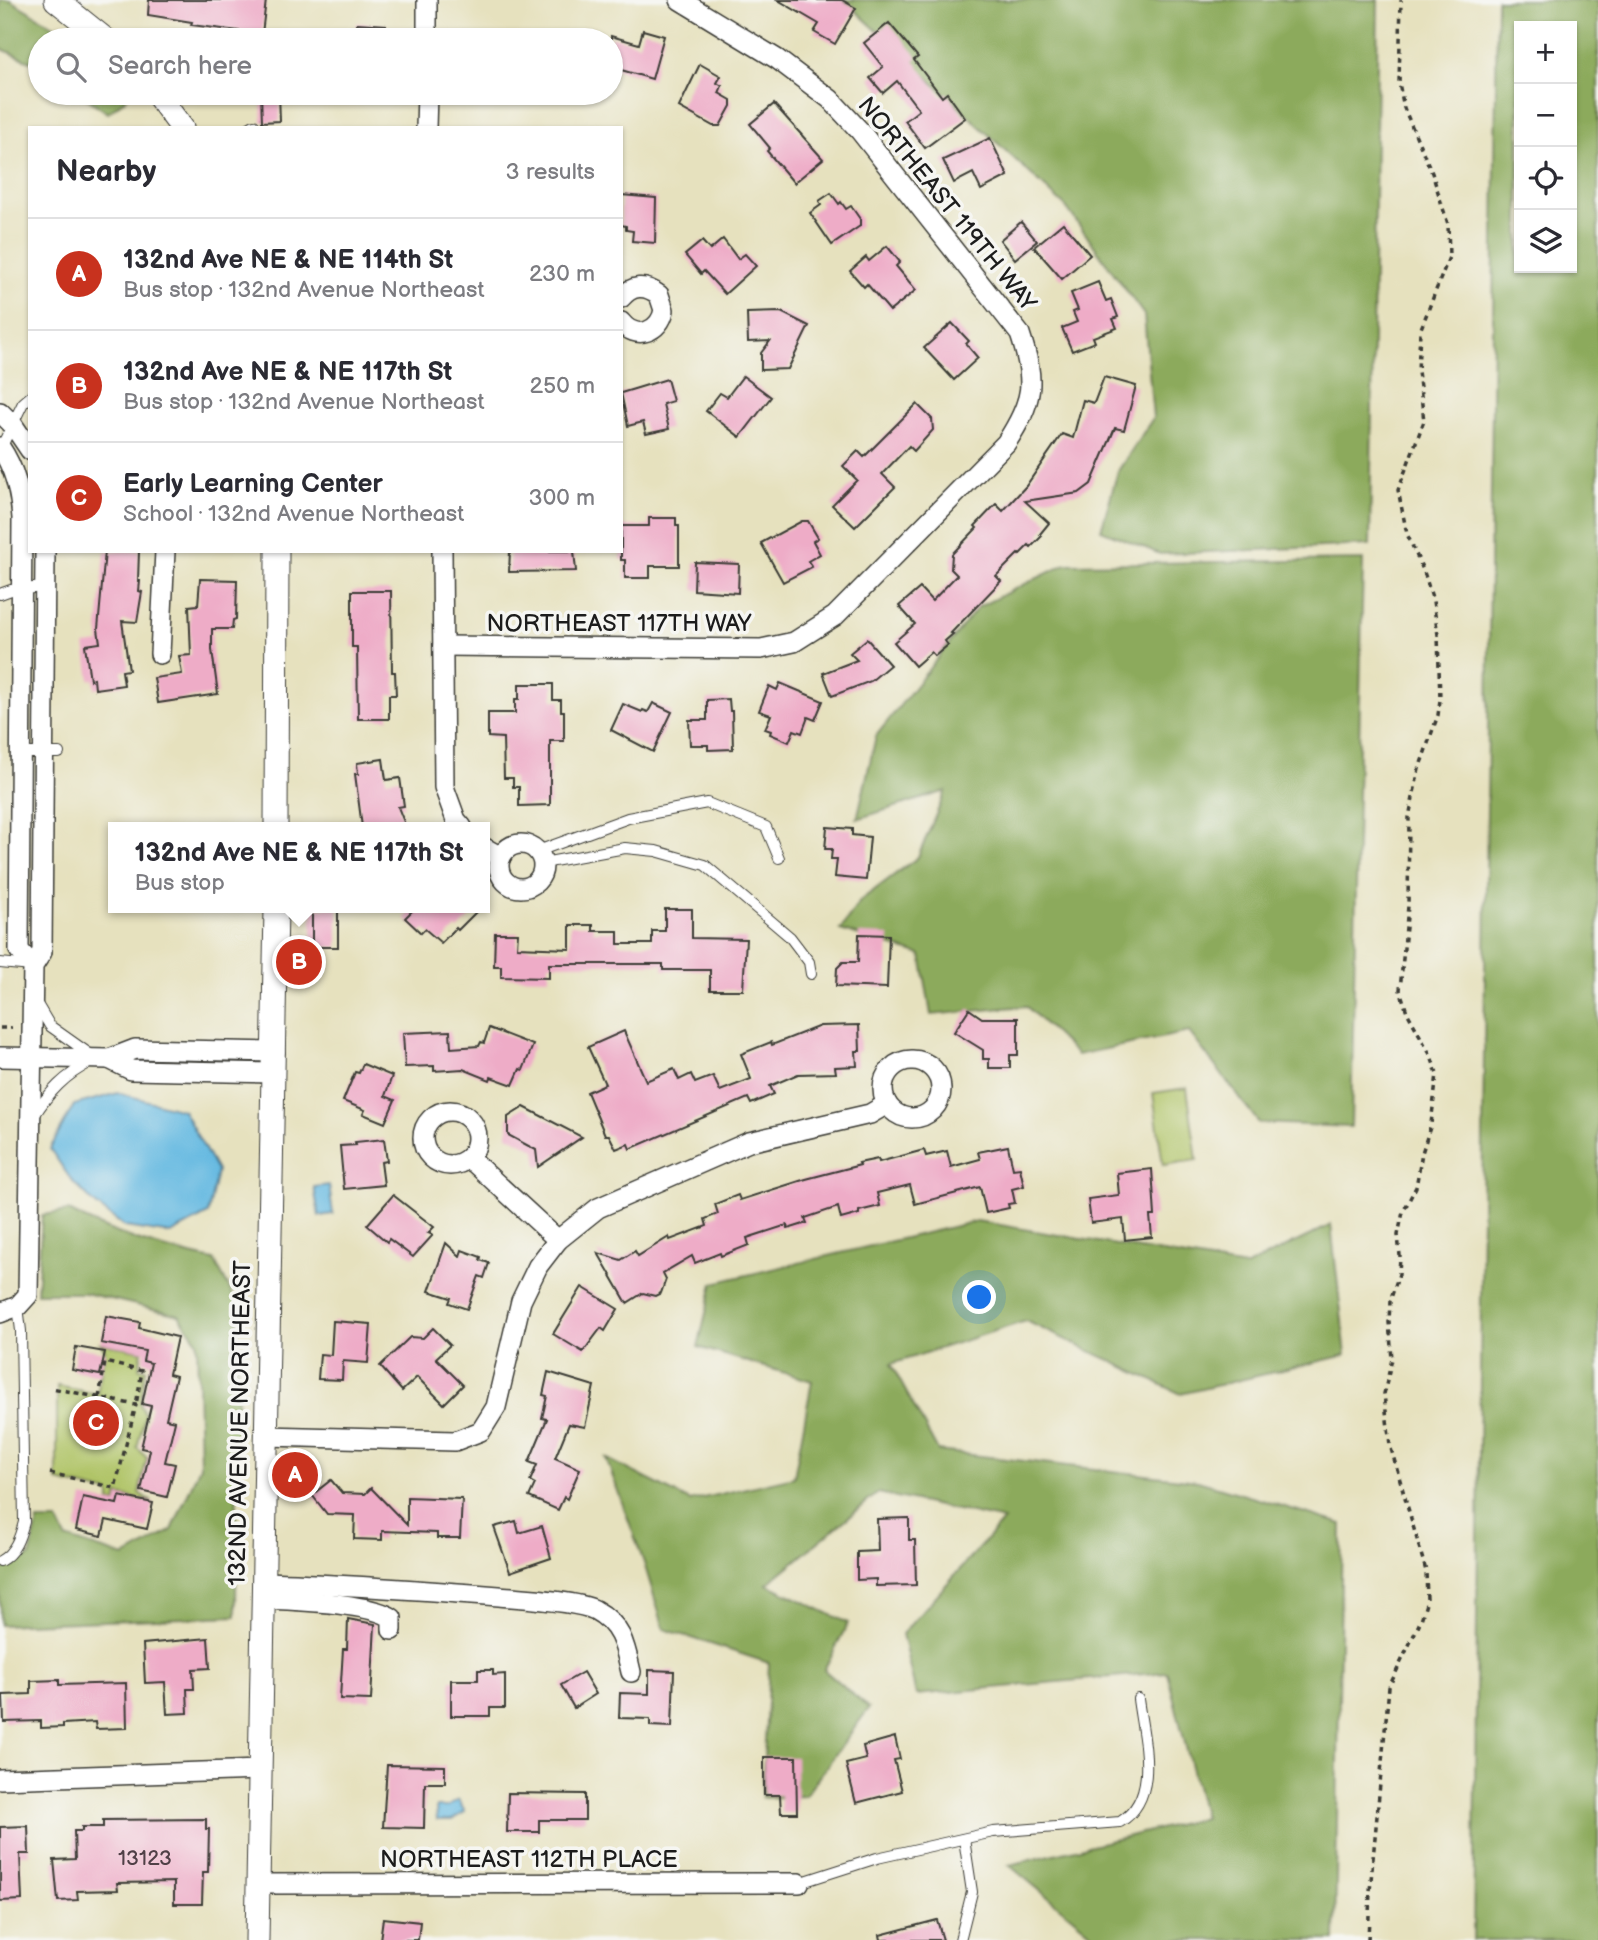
<!DOCTYPE html>
<meta charset="utf-8">
<style>
body{margin:0;font-family:"Balsamiq Sans",sans-serif;background:#f7f7f7;color:#2b2b33}
.controls{position:absolute;right:21px;top:21px;display:grid;overflow:hidden;border-radius:0px;box-shadow:0 2px 5px #0004}
.controls button{width:63px;height:63px;display:grid;place-items:center;padding:0;border:0;border-bottom:2px solid #e1e1e2;background:#fff;color:#2b2b33;font:35px sans-serif}
.you{position:absolute;left:980px;top:1298px;width:24px;height:24px;margin:-18px;border:5px solid #fff;border-radius:50%;background:#1a73e8;box-shadow:0 0 0 10px #1a73e833}
.badge{display:grid;place-items:center;width:46px;height:46px;border-radius:50%;background:#c8321e;color:#fff;font-size:23px;font-weight:700}
.pin{position:absolute;translate:-50% -50%;border:4px solid #fff;box-shadow:0 2px 7px #0006}
.popup{position:absolute;left:108px;top:822px;width:382px;height:91px;box-sizing:border-box;display:grid;place-content:center;border-radius:0px;background:#fff;filter:drop-shadow(0 2px 5px #0005);font-size:23px;white-space:nowrap;color:#7c7c81}
.popup b{font-size:26px;color:#2b2b33}
.popup::after{content:'';position:absolute;left:50%;top:100%;margin-left:-14px;border:14px solid transparent;border-top-color:#fff}
.list{margin:0;padding:0;list-style:none}
h2{display:flex;justify-content:space-between;align-items:center;height:91px;margin:0;padding:0 28px;font-size:30px}
h2 small{font-size:23px;font-weight:400;color:#7c7c81}
.list li{display:grid;grid-template-columns:46px 1fr auto;gap:21px;align-items:center;box-sizing:border-box;height:112px;padding:0 28px;border-top:2px solid #e1e1e2}
.list b{display:block;font-size:26px;white-space:nowrap}
.list p{margin:0;font-size:23px;white-space:nowrap;color:#7c7c81}
.list em{font-size:23px;font-style:normal;color:#7c7c81}
.icon{flex:none;width:38px;height:38px;fill:none;stroke:currentColor;stroke-width:2;stroke-linecap:round;stroke-linejoin:round}
.map{position:relative;flex:none;width:1598px;height:1940px;overflow:hidden}
.search{position:absolute;background:#fff;box-shadow:0 2px 5px #0004;left:28px;top:28px;width:595px;height:77px;display:flex;align-items:center;gap:18px;box-sizing:border-box;padding:0 24px;border-radius:38px;color:#7c7c81;font-size:26px}
.panel{position:absolute;background:#fff;box-shadow:0 2px 5px #0004;left:28px;top:126px;width:595px;height:427px;border-radius:0px}
.map>svg:first-child{display:block}
.green{fill:#b0c468;stroke:#667042;stroke-width:2}
.forest{fill:#8caa5c;stroke:#54633c;stroke-width:2;fill-rule:evenodd}
.water{fill:#65b9e1;stroke:#406a7e;stroke-width:2}
.building{fill:#eeacc7}
.lines{fill:none;stroke-linecap:round;stroke-linejoin:round}
.service-casing{stroke:#3a3a34;stroke-width:12}
.minor-casing{stroke:#3a3a34;stroke-width:22}
.tertiary-casing{stroke:#3a3a34;stroke-width:25}
.path{stroke:#3a3a34;stroke-width:3.5;stroke-dasharray:5 5;stroke-linecap:butt}
.service{stroke:#fff;stroke-width:10}
.minor{stroke:#fff;stroke-width:19}
.tertiary{stroke:#fff;stroke-width:23}
.labels{text-anchor:middle;dominant-baseline:central;stroke-width:7;stroke-linejoin:round;paint-order:stroke}
.number-label{font-size:21px;fill:#504047}
.street-label{font-size:24px;fill:#1c1c1c;stroke:#f6f6f2}
</style>
<div class="map">
<svg width="1598" height="1940" viewBox="0 0 1598 1940">
<rect width="100%" height="100%" fill="#f6f6f2"/>
<filter id="ink" filterUnits="userSpaceOnUse"><feTurbulence type="fractalNoise" baseFrequency=".0143" numOctaves="2"/><feDisplacementMap in="SourceGraphic" scale="14" xChannelSelector="R" yChannelSelector="G"/><feConvolveMatrix kernelMatrix="1 2 1 2 8 2 1 2 1" color-interpolation-filters="sRGB"/></filter>
<filter id="wash" filterUnits="userSpaceOnUse"><feTurbulence type="fractalNoise" baseFrequency=".00686" numOctaves="4" result="noise"/><feDisplacementMap in="SourceGraphic" scale="28" xChannelSelector="R" yChannelSelector="G"/><feGaussianBlur stdDeviation="1.57" result="paint"/><feColorMatrix in="noise" values="0 0 0 0 0 0 0 0 0 0 0 0 0 0 0 0 0 1.4 0 .05"/><feComposite in="paint" operator="in"/></filter>
<g filter="url(#wash)">
<rect width="100%" height="100%" fill="#e6e1be"/>
<g class="green">
<polygon points="1187,1088 1197,1160 1163,1165 1153,1093"/>
<polygon points="100,1343 142,1351 139,1368 146,1369 140,1404 145,1415 137,1448 147,1458 139,1493 152,1502 118,1495 116,1504 110,1501 110,1493 57,1481 57,1386 97,1394 105,1350"/>
</g>
<g class="forest">
<polygon points="0,0 10,0 77,40 40,40 40,66 0,48"/>
<polygon points="844,0 1378,0 1370,545 1160,554 1101,530 1118,471 1153,418 1144,315 1066,207"/>
<path d="M1497 0H1598V1940H1473ZM1519 26H1572V268H1519Z"/>
<polygon points="79,93 125,93 128,97 108,113"/>
<polygon points="1363,560 1351,1127 1259,1123 1189,1032 1077,1055 1026,1006 931,1015 921,955 840,930 861,900 918,857 946,791 857,819 876,736 978,607 1066,564"/>
<path d="M69 1211C115 1236 163 1250 214 1260L238 1304 236 1616 0 1625V1570L30 1556 38 1521H58L66 1538 125 1557 172 1530 200 1466 197 1341 179 1315 85 1293H37L42 1215Z"/>
<polygon points="977,1221 1245,1267 1331,1225 1346,1355 1181,1394 1026,1321 891,1364 938,1451 1198,1481 1342,1524 1335,1940 1100,1940 1009,1865 1204,1818 1167,1672 916,1695 902,1634 1004,1520 878,1493 767,1584 848,1623 824,1670 869,1708 805,1796 762,1798 769,1663 664,1629 644,1563 606,1458 690,1501 794,1477 812,1381 698,1347 713,1283"/>
</g>
<g class="water">
<polygon points="118,1093 183,1110 217,1171 208,1214 171,1234 125,1227 96,1205 72,1181 50,1149 74,1105"/>
<polygon points="329,1185 333,1214 319,1216 314,1187"/>
<polygon points="458,1800 465,1812 452,1820 437,1820 436,1807 447,1807"/>
</g>
<g id="blocks">
<g class="building">
<polygon points="149,0 266,0 262,34 191,25 192,22 148,15"/>
<polygon points="778,0 842,0 856,8 835,44 814,32 819,24"/>
<polygon points="357,23 386,25 385,40 355,40"/>
<polygon points="889,23 918,57 914,60 942,97 947,93 965,118 925,148 905,121 919,110 897,81 883,93 870,78 883,67 864,43"/>
<polygon points="643,30 664,36 652,79 611,67 611,36 639,44"/>
<polygon points="700,64 721,76 717,83 722,86 719,93 731,100 731,106 720,126 713,126 679,107"/>
<polygon points="261,93 279,93 280,121 262,122"/>
<polygon points="774,104 823,159 794,183 767,151 770,148 750,124"/>
<polygon points="990,138 1008,176 981,190 973,173 954,183 943,160"/>
<polygon points="831,193 839,204 841,202 846,209 851,206 860,219 860,226 832,245 810,213 821,205 819,201"/>
<polygon points="621,195 656,198 655,243 632,241 633,231 626,230 626,226 621,225"/>
<polygon points="1021,222 1037,241 1015,259 1000,240"/>
<polygon points="1063,223 1090,255 1062,279 1034,247"/>
<polygon points="723,239 738,259 745,254 756,266 725,294 704,271 701,274 685,255 702,241 710,250"/>
<polygon points="887,246 900,262 896,266 916,290 890,311 867,284 864,287 850,271 866,257 869,261"/>
<polygon points="1098,282 1106,301 1111,299 1118,317 1113,319 1117,328 1093,337 1095,342 1072,351 1062,328 1077,322 1073,312 1078,310 1071,293"/>
<polygon points="781,312 809,326 788,369 761,370 761,353 770,341 748,342 747,313"/>
<polygon points="952,323 969,341 966,344 978,358 954,380 924,348"/>
<polygon points="743,376 771,397 740,437 706,411 720,393 727,397"/>
<polygon points="1104,377 1136,386 1124,430 1115,428 1091,484 1079,493 1025,501 1049,523 1040,534 1042,536 1031,547 1029,545 1019,555 1018,554 996,576 1001,581 951,633 953,634 945,641 948,645 935,656 931,652 915,666 894,642 915,624 899,606 920,588 932,601 957,575 951,569 952,554 977,528 975,526 996,504 1003,511 1026,486 1062,434 1073,438 1083,400 1094,403"/>
<polygon points="667,379 673,401 663,404 669,429 646,434 643,422 628,426 621,393"/>
<polygon points="917,404 932,419 933,430 914,451 909,446 882,474 895,487 855,527 832,505 857,480 843,466 858,451 864,457"/>
<polygon points="649,518 676,518 676,526 679,526 679,566 650,566 650,578 625,578 625,560 621,560 621,526 649,526"/>
<polygon points="802,521 808,521 818,538 813,541 820,554 808,561 812,567 783,582 761,543"/>
<polygon points="105,551 139,551 138,581 140,581 139,591 142,592 137,622 122,621 129,670 122,671 124,685 95,689 94,679 90,680 85,645 100,643 98,629"/>
<polygon points="510,551 574,551 576,571 509,572"/>
<polygon points="695,562 739,564 738,593 694,590"/>
<polygon points="200,579 237,580 236,619 233,620 232,629 212,629 212,650 218,694 158,703 154,678 182,674 179,656 191,655 189,606 198,605"/>
<polygon points="352,591 391,591 392,672 395,672 396,695 389,695 389,719 358,719 357,647 352,647"/>
<polygon points="867,639 890,665 871,681 832,696 823,673 857,660 850,653"/>
<polygon points="780,683 823,701 815,720 808,717 802,733 794,730 789,742 770,734 771,731 765,729 771,715 759,711 769,686 777,690"/>
<polygon points="519,684 553,684 553,700 561,700 561,711 564,711 564,741 550,741 550,805 519,806 519,787 513,787 513,778 504,778 503,738 488,737 488,713 515,713 515,699 519,699"/>
<polygon points="729,699 730,711 732,711 733,749 708,750 708,745 690,745 689,720 707,720 707,700"/>
<polygon points="653,703 672,712 653,752 611,730 623,704 642,712 643,710 648,712"/>
<polygon points="383,759 386,780 400,778 404,806 398,807 406,827 362,827 355,774 358,774 357,763"/>
<polygon points="827,827 852,829 852,835 870,837 866,880 835,877 837,859 831,859 832,849 825,849"/>
<rect x="312" y="908" width="26" height="39"/>
<polygon points="415,908 480,908 458,930 456,928 441,943 425,929 421,933 405,918"/>
<polygon points="665,909 692,909 692,938 746,939 743,990 710,990 710,970 663,970 663,964 549,964 549,978 501,977 501,966 494,966 495,933 518,933 517,947 570,949 570,925 593,925 593,931 618,931 618,944 652,944 652,931 665,931"/>
<polygon points="859,934 889,935 887,988 836,986 837,968 843,962 858,962"/>
<polygon points="969,1009 982,1018 1018,1018 1018,1055 1010,1055 1010,1068 989,1068 989,1059 983,1059 983,1050 954,1032"/>
<polygon points="859,1025 860,1051 856,1051 857,1066 835,1067 836,1073 798,1074 770,1086 774,1094 751,1104 748,1098 630,1149 628,1144 616,1149 609,1135 605,1135 587,1092 605,1084 588,1047 624,1031 646,1081 674,1069 679,1080 691,1074 695,1083 713,1076 720,1091 751,1079 741,1054 771,1042 772,1045 820,1026"/>
<polygon points="489,1028 533,1045 523,1070 520,1069 513,1085 491,1077 490,1080 463,1069 434,1071 434,1066 405,1067 403,1033 450,1031 451,1048 479,1046 481,1042 484,1043"/>
<polygon points="363,1064 392,1076 385,1096 395,1100 385,1123 363,1114 365,1110 343,1101 355,1072 359,1073"/>
<polygon points="524,1107 582,1137 538,1167 536,1150 508,1135 508,1117"/>
<polygon points="384,1139 387,1161 381,1162 384,1185 344,1189 340,1146 356,1145 355,1142"/>
<polygon points="1008,1146 1013,1169 1020,1168 1024,1186 1012,1189 1015,1203 1008,1204 1009,1208 986,1213 980,1187 915,1204 910,1185 877,1193 880,1206 859,1211 859,1214 841,1219 838,1207 805,1218 807,1223 788,1229 787,1225 747,1238 749,1245 721,1256 720,1253 695,1263 692,1256 663,1273 666,1279 661,1293 655,1296 643,1293 627,1303 598,1253 621,1260 635,1251 638,1256 669,1237 670,1240 707,1226 705,1219 718,1214 715,1204 738,1195 740,1200 806,1179 860,1165 859,1163 878,1159 879,1162 924,1150 926,1156 947,1151 951,1167 980,1159 978,1152"/>
<polygon points="1152,1169 1155,1216 1150,1216 1152,1237 1125,1240 1123,1219 1091,1223 1088,1199 1119,1195 1117,1173"/>
<polygon points="393,1195 434,1227 428,1233 433,1235 413,1257 389,1239 387,1242 367,1225"/>
<polygon points="446,1243 460,1256 462,1250 481,1257 480,1260 489,1263 484,1278 479,1276 467,1309 449,1303 451,1298 429,1291"/>
<polygon points="582,1287 618,1309 605,1331 601,1328 583,1352 553,1334"/>
<polygon points="106,1316 140,1322 139,1328 177,1337 169,1374 176,1376 166,1419 175,1421 165,1462 175,1464 167,1497 141,1491 150,1450 141,1448 151,1406 142,1404 151,1363 143,1361 145,1351 101,1343"/>
<polygon points="333,1321 371,1324 368,1363 343,1361 342,1380 318,1379 320,1354 331,1355"/>
<polygon points="433,1328 450,1345 436,1358 463,1385 444,1404 417,1377 402,1391 380,1366 410,1337 423,1338"/>
<polygon points="76,1347 105,1352 100,1375 72,1370"/>
<polygon points="548,1372 594,1386 585,1427 569,1424 555,1458 580,1469 567,1499 564,1497 558,1510 529,1497 535,1484 530,1481 537,1465 529,1462 547,1419 542,1418 547,1396 543,1395"/>
<polygon points="331,1480 342,1493 365,1494 371,1488 407,1525 407,1497 462,1499 460,1538 437,1538 437,1533 382,1531 382,1540 354,1539 355,1515 327,1514 312,1495"/>
<polygon points="119,1496 153,1503 147,1529 106,1520 102,1536 76,1530 83,1497 117,1504"/>
<polygon points="909,1518 909,1540 915,1540 916,1585 876,1586 876,1579 857,1580 857,1552 878,1551 877,1519"/>
<polygon points="516,1521 519,1533 542,1526 551,1558 510,1572 494,1527"/>
<polygon points="348,1619 375,1624 371,1700 340,1699 343,1649 347,1649"/>
<polygon points="208,1638 210,1668 193,1669 194,1689 187,1689 188,1713 167,1714 165,1682 145,1683 143,1644"/>
<polygon points="478,1670 493,1670 493,1675 505,1674 505,1708 490,1708 490,1716 451,1716 451,1680 478,1680"/>
<polygon points="649,1670 674,1671 672,1727 650,1726 650,1719 619,1718 620,1693 649,1694"/>
<polygon points="583,1672 596,1694 574,1708 561,1685"/>
<polygon points="59,1680 59,1685 126,1683 127,1728 96,1729 95,1722 63,1724 63,1727 41,1728 41,1721 4,1722 3,1695 31,1694 31,1681"/>
<polygon points="895,1737 900,1759 894,1760 902,1791 856,1803 846,1764 866,1759 863,1746"/>
<polygon points="764,1757 796,1757 797,1813 781,1813 780,1795 764,1795"/>
<polygon points="387,1765 445,1766 445,1783 425,1783 424,1828 383,1827"/>
<polygon points="508,1793 585,1794 585,1820 539,1820 539,1832 507,1832"/>
<polygon points="206,1819 206,1829 209,1829 208,1872 203,1872 202,1904 174,1904 174,1882 117,1883 118,1890 77,1891 78,1900 58,1901 54,1860 75,1859 74,1831 82,1831 82,1827 103,1827 103,1820"/>
<polygon points="28,1826 29,1854 20,1854 22,1900 0,1901 0,1827"/>
<polygon points="383,1918 420,1922 418,1940 380,1940"/>
<polygon points="937,1920 943,1940 881,1940 880,1935"/>
</g>
</g>
</g>
<g filter="url(#ink)">
<use href="#blocks" fill-opacity="0" stroke="#3a3a34" stroke-width="2"/>
<g class="lines">
<g class="service-casing">
<g id="service">
<polyline points="249,128 254,125"/>
<polyline points="0,450 23,403 30,397"/>
<polyline points="0,594 11,590 45,587"/>
<polyline points="20,753 59,753"/>
<polyline points="538,851 628,818 707,803 766,827 779,858"/>
<polyline points="543,863 625,848 656,851 705,865 790,937 809,962 811,974"/>
<polyline points="0,963 32,966"/>
<polyline points="37,1004 50,1026 91,1055"/>
<path d="M34 1116C49 1092 65 1075 91 1062"/>
<path d="M0 1561C15 1553 20 1537 24 1522L21 1331 18 1306"/>
<path d="M799 1883 877 1858 993 1832 1120 1822C1161 1797 1143 1739 1138 1699"/>
<polyline points="960,1940 972,1892 964,1839"/>
</g>
</g>
<g class="minor-casing">
<g id="minor">
<polyline points="427,40 427,0"/>
<polyline points="426,128 427,93"/>
<path d="M621 298C632 285 645 284 659 295L664 310C660 332 636 341 621 322"/>
<polyline points="0,412 13,425 30,450"/>
<path d="M0 447C15 469 20 492 22 518L19 950 33 966"/>
<polyline points="442,551 444,787 456,820 462,827"/>
<path d="M443 646 761 649 794 642 835 616 1006 443C1034 400 1036 382 1020 334L860 131 830 99 777 59 680 0"/>
<polyline points="160,654 165,551"/>
<circle cx="521" cy="866" r="22"/>
<polyline points="485,848 501,857"/>
<polyline points="0,1057 109,1059"/>
<circle cx="912" cy="1089" r="29"/>
<polyline points="274,1073 131,1070 109,1059 135,1049 275,1052"/>
<circle cx="450" cy="1138" r="27"/>
<polyline points="469,1158 558,1240 598,1208 749,1142 870,1114 887,1104"/>
<polyline points="0,1313 18,1306 28,1295 33,966 42,952 45,551"/>
<polyline points="266,1436 455,1441 481,1431 496,1407 521,1301 538,1266 558,1240"/>
<path d="M263 1582C342 1584 421 1590 499 1596 521 1598 577 1601 595 1610 621 1624 625 1645 631 1672"/>
<path d="M263 1599C292 1600 370 1603 392 1618V1630"/>
<polyline points="0,1779 260,1770"/>
<polyline points="259,1884 799,1883"/>
</g>
</g>
<g class="tertiary-casing">
<g id="tertiary">
<polyline points="56,0 106,40"/>
<polyline points="156,93 182,128"/>
<polyline points="276,827 277,551"/>
<polyline points="257,1940 276,908"/>
</g>
</g>
<g class="path">
<polyline points="0,1028 12,1028"/>
<polyline points="99,1398 105,1362 142,1371 136,1405"/>
<polyline points="50,1473 115,1488 136,1405 52,1388"/>
<polyline points="1368,1940 1370,1891 1389,1687 1421,1620 1427,1600 1426,1571 1390,1445 1384,1394 1392,1359 1389,1322 1390,1301 1399,1274 1400,1256 1398,1235 1403,1212 1416,1187 1422,1153 1431,1124 1437,1074 1431,1056 1407,1012 1400,990 1408,906 1409,817 1419,769 1438,715 1440,700 1438,635 1433,601 1424,572 1407,534 1398,490 1424,421 1418,371 1420,331 1449,257 1448,224 1432,173 1404,108 1399,83 1401,0"/>
</g>
<use href="#service" class="service"/>
<use href="#minor" class="minor"/>
<use href="#tertiary" class="tertiary"/>
</g>
</g>
<g class="labels">
<g class="number-label">
<text x="145" y="1858">13123</text>
</g>
<g class="street-label">
<text transform="translate(947 204) rotate(51)">NORTHEAST 119TH WAY</text>
<text x="619" y="623">NORTHEAST 117TH WAY</text>
<text transform="translate(240 1423) rotate(-89)">132ND AVENUE NORTHEAST</text>
<text x="529" y="1859">NORTHEAST 112TH PLACE</text>
</g>
</g>
</svg>
<div class="controls">
<button>+</button>
<button>−</button>
<button><svg class="icon" aria-label="locate" viewBox="0 0 24 24"><circle cx="12" cy="12" r="6"/><path d="M12 2v4M12 18v4M2 12h4M18 12h4"/></svg></button>
<button><svg class="icon" aria-label="layers" viewBox="0 0 24 24"><path d="M12 4l9 5-9 5-9-5zM3 14l9 5 9-5"/></svg></button>
</div>
<div class="you"></div>
<div class="pin badge" style="left:295px;top:1475px">A</div>
<div class="pin badge" style="left:299px;top:962px">B</div>
<div class="popup"><b>132nd Ave NE &amp; NE 117th St</b>Bus stop</div>
<div class="pin badge" style="left:96px;top:1423px">C</div>
<div class="search"><svg class="icon" aria-label="search" viewBox="0 0 24 24"><circle cx="10" cy="10" r="6"/><path d="M15 15l6 6"/></svg>Search here</div>
<section class="panel">
<h2>Nearby<small>3 results</small></h2>
<ul class="list">
<li><span class="badge">A</span><div><b>132nd Ave NE &amp; NE 114th St</b><p>Bus stop · 132nd Avenue Northeast</p></div><em>230 m</em></li>
<li><span class="badge">B</span><div><b>132nd Ave NE &amp; NE 117th St</b><p>Bus stop · 132nd Avenue Northeast</p></div><em>250 m</em></li>
<li><span class="badge">C</span><div><b>Early Learning Center</b><p>School · 132nd Avenue Northeast</p></div><em>300 m</em></li>
</ul>
</section>
</div>
